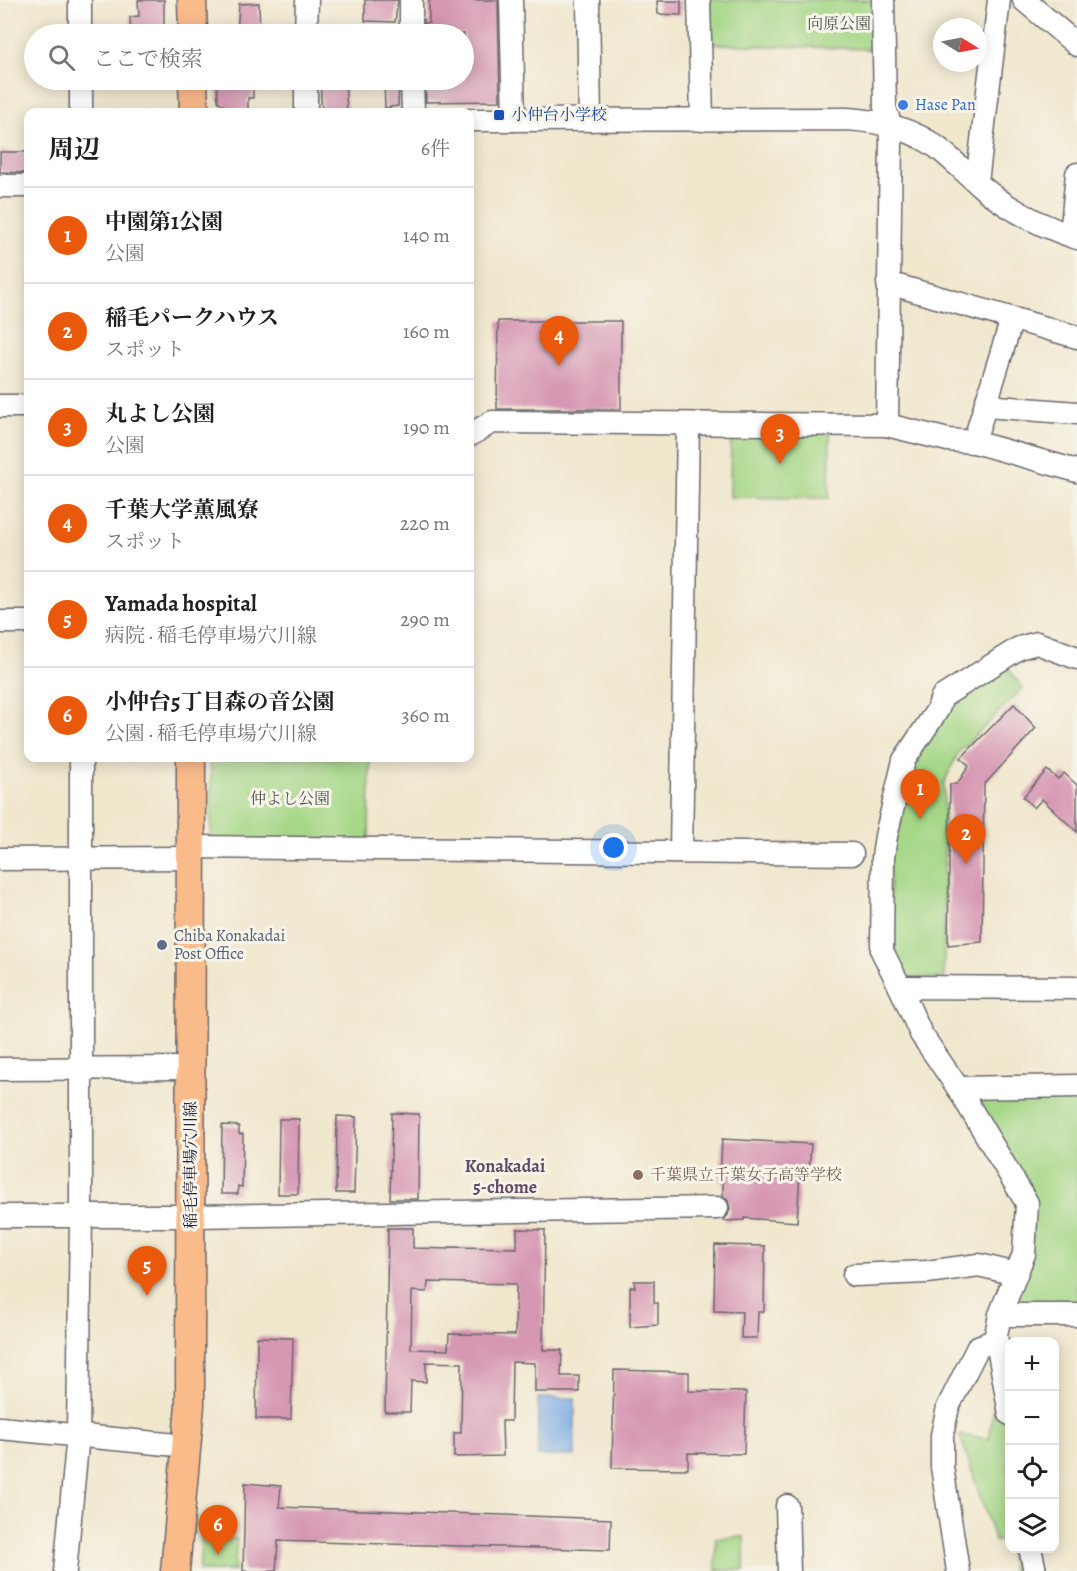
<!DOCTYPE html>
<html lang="ja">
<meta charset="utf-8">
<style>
body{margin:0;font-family:Alegreya,"Noto Serif JP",serif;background:#f6f6f6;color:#202124}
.controls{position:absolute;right:18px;bottom:18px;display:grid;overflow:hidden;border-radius:12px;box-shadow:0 3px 15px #0003}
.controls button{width:54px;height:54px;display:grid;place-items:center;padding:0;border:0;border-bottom:2px solid #e0e0e0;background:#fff;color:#202124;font:30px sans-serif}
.compass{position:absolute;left:933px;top:18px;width:54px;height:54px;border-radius:50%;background:#fff;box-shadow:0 3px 15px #0003;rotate:100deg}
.you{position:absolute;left:614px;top:848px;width:21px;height:21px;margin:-15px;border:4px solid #fff;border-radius:50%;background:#1a73e8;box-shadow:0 0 0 9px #1a73e833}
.badge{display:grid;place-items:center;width:39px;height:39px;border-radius:50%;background:#ea580c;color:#fff;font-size:20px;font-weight:700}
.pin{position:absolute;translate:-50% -50px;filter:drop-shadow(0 2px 3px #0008)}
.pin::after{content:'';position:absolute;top:32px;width:21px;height:18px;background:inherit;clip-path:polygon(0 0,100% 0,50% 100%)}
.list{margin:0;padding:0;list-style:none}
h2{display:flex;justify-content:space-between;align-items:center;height:78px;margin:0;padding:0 24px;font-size:26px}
h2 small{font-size:20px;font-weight:400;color:#757577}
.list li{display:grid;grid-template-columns:39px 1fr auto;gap:18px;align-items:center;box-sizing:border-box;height:96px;padding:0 24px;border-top:2px solid #e0e0e0}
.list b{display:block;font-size:22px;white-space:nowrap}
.list p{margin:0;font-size:20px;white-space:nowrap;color:#757577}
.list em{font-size:20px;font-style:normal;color:#757577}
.icon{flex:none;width:33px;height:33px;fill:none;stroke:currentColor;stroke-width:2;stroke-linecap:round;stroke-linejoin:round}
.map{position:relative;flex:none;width:1077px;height:1571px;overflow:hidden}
.search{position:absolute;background:#fff;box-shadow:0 3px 15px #0003;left:24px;top:24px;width:450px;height:66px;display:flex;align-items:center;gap:15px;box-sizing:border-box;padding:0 21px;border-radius:33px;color:#757577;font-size:22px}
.panel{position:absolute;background:#fff;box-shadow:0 3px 15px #0003;left:24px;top:108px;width:450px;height:654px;border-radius:12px}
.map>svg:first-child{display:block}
.green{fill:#a5d787;stroke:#647c61;stroke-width:1.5}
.water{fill:#79aae4;stroke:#4e6690;stroke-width:1.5}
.building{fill:#d697b3;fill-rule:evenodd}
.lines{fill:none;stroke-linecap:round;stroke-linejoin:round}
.minor-casing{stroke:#6a676e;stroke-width:25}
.major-casing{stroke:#6a676e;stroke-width:31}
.minor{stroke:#fff;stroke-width:22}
.major{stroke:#fabb8b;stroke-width:28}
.shop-dot{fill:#3f7fe0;stroke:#f7f3e8;stroke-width:2}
.transit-dot{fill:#1a4fb4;stroke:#f7f3e8;stroke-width:2}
.service-dot{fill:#5c6f8a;stroke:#f7f3e8;stroke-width:2}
.education-dot{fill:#8d6e63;stroke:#f7f3e8;stroke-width:2}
.labels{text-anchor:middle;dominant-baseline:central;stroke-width:6;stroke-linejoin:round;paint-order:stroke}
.park-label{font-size:16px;fill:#495852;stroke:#f7f3e8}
.shop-label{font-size:16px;fill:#366cbe;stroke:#f7f3e8;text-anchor:start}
.transit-label{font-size:16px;fill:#164399;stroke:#f7f3e8;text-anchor:start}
.service-label{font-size:16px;fill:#4e5e75;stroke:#f7f3e8;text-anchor:start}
.street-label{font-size:16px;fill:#22223b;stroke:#f7f3e8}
.education-label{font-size:16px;fill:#785e54;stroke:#f7f3e8;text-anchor:start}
.neighbourhood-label{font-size:18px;font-weight:bold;fill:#614b65;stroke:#f7f3e8}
</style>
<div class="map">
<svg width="1077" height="1571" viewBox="0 0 1077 1571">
<rect width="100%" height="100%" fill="#f7f3e8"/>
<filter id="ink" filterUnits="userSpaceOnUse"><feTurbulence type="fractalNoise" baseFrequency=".0167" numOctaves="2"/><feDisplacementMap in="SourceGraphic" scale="12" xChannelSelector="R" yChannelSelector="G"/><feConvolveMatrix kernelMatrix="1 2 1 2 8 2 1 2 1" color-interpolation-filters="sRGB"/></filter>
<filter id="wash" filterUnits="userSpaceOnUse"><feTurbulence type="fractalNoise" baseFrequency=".008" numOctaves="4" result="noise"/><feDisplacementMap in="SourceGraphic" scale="24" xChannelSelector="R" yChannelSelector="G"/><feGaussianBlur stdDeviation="1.35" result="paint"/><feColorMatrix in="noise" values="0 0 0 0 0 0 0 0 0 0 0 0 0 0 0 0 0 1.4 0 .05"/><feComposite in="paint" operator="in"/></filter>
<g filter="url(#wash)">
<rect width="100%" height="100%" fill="#f0e7cd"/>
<g class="green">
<polygon points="706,0 875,0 876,43 869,49 715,44 707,35"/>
<polygon points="731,430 830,431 829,498 730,497"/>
<polygon points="1008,668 1023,688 958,753 944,783 944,979 904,977 889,950 890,855 908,763 945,703"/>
<polygon points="211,758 370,758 369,841 211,840"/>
<polygon points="1077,1093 1077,1309 1016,1310 1012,1301 1032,1238 975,1104 978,1097"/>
<polygon points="998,1380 1009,1441 1010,1548 1029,1549 1033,1571 1012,1571 1007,1540 995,1541 960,1435 989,1439"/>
<polygon points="202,1536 237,1539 234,1571 199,1571"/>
<polygon points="744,1537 744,1570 716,1570 716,1538"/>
</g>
<rect class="water" x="538" y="1398" width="37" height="58"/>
<g id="blocks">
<g class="building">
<polygon points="138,0 164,0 164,28 160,28 161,34 131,34 130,17 139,16"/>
<polygon points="365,0 398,0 395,22 365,21"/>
<polygon points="429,0 498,0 500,101 426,102 425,80 464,80 464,34 424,34 424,23 429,23"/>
<polygon points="657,1 681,1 681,15 658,14"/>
<polygon points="259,3 260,34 237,34 239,4"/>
<polygon points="217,80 253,80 253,98 248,98 248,110 229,110 218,101"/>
<polygon points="320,80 345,80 347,112 322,112"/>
<polygon points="384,80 399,80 398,106 385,108"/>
<polygon points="0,152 28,152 28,173 0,172"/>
<polygon points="498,321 621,321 621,409 497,409"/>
<polygon points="1014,704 1036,728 984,785 982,942 948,945 950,784 957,784 969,766 961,758"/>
<polygon points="1047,770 1058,779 1064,773 1077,785 1077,832 1042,799 1034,808 1023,797"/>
<polygon points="392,1113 419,1114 418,1199 390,1199"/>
<polygon points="337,1116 356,1117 354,1193 336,1193"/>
<polygon points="279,1119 299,1119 298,1194 278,1194"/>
<polygon points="222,1125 239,1126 239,1134 243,1134 242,1187 238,1186 238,1194 221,1194"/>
<polygon points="722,1139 811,1144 809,1172 800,1172 797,1222 744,1218 744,1220 723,1221 728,1215 730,1208 728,1201 723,1196 723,1182 720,1182"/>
<path d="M388 1228H413V1248L449 1249V1247L517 1248V1229L545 1230 543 1350H562L561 1376H579V1392H535V1363L512 1362 511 1421H502L503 1456 454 1457V1433H461L462 1363 426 1362V1382L411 1381 410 1412H385ZM428 1282 516 1284 515 1335 449 1334 448 1350 411 1349 412 1291 427 1292Z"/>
<polygon points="715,1245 765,1246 764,1312 758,1312 757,1338 741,1338 742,1312 714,1311"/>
<polygon points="634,1281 654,1281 654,1303 658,1303 658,1325 630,1327 630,1287 635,1287"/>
<polygon points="257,1337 293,1338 291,1419 256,1419"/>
<polygon points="614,1370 689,1372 689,1391 746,1392 744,1454 688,1453 688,1469 612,1468"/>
<polygon points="245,1483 281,1486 279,1507 611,1519 610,1550 278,1541 276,1571 243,1571"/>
</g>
</g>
</g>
<g filter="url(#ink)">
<use href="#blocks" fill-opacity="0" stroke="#6a676e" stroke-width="1.5"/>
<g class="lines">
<g class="minor-casing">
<g id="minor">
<polyline points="80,0 80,34"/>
<polyline points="411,0 411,34"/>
<polyline points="511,0 514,120"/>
<polyline points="588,0 590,120"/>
<polyline points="699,0 702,120"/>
<polyline points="883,0 885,107 890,125 891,141 887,425"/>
<polyline points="1024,0 1077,45"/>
<polyline points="306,34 307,0"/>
<polyline points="81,80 81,112"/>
<polyline points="412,80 413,112"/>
<polyline points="306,112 306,80"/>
<path d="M470 120 847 119C880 121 911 128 938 148 954 161 968 175 983 188 1011 211 1044 227 1077 238"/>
<polyline points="977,182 999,0"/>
<polyline points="0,186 28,186"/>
<polyline points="1071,236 1077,174"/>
<polyline points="888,283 1077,337"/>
<polyline points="0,406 28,406"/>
<polyline points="985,406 1077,413"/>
<polyline points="470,435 492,422 887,425 948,440 974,442 1077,471"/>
<polyline points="974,442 1012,319"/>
<polyline points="0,622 28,622"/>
<polyline points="191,847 852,854"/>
<polyline points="681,852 688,424"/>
<polyline points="0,859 191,858"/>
<polyline points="900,987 882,951 883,857 886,836 904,760 938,709 942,697 1019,648 1037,643 1077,658"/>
<polyline points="0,1069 191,1068"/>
<polyline points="958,1088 1077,1086"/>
<polyline points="0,1216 190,1216 717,1208"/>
<polyline points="1016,1274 1024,1254 1027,1203 958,1088 921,1034 900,987 1077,988"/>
<polyline points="854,1275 927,1272 979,1265 1016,1274 1000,1315 996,1335 1010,1414"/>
<polyline points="1000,1315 1077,1315"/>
<polyline points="0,1428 187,1446"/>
<polyline points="787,1506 789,1571"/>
<polyline points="1030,1548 1035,1571"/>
<polyline points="65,1571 78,1435 81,1215 81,758"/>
<polyline points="958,1571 942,1467 942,1435 948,1407 978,1347 996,1340"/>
</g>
</g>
<g class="major-casing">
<g id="major">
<polyline points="192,0 193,34"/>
<polyline points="193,80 194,112"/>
<polyline points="175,1571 190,1405 191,758"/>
</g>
</g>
<use href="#minor" class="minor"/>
<use href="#major" class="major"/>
</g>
</g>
<circle class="shop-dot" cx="903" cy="105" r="6"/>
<rect class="transit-dot" x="493" y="109" width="12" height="12" rx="3"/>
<circle class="service-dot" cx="162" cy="945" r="6"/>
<circle class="education-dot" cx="638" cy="1175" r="6"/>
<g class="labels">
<g class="park-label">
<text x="839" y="24">向原公園</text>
<text x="290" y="799">仲よし公園</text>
</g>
<g class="shop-label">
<text x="915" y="105">Hase Pan</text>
</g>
<g class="transit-label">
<text x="511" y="115">小仲台小学校</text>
</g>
<g class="service-label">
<text x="174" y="936">Chiba Konakadai<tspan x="174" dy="18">Post Office</tspan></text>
</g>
<g class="street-label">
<text transform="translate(191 1165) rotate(-90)">稲毛停車場穴川線</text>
</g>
<g class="education-label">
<text x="650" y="1175">千葉県立千葉女子高等学校</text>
</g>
<g class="neighbourhood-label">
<text x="505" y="1166">Konakadai<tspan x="505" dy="21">5-chome</tspan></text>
</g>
</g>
</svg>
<div class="controls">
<button>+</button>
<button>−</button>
<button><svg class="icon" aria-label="locate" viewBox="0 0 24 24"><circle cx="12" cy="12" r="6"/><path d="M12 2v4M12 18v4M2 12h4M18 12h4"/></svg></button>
<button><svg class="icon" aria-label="layers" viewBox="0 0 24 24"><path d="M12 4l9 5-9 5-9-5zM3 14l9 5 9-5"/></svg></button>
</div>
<svg class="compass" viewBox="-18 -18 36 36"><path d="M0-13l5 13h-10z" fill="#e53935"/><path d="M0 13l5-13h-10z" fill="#757577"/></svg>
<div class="you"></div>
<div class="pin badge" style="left:920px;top:819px">1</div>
<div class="pin badge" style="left:966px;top:864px">2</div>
<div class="pin badge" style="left:780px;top:464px">3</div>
<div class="pin badge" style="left:559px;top:366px">4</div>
<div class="pin badge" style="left:147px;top:1296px">5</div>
<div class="pin badge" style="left:218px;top:1555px">6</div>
<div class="search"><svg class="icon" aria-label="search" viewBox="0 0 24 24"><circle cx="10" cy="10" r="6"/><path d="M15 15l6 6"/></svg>ここで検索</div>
<section class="panel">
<h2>周辺<small>6件</small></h2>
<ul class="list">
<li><span class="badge">1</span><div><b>中園第1公園</b><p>公園</p></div><em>140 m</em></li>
<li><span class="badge">2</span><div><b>稲毛パークハウス</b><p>スポット</p></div><em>160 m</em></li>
<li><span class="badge">3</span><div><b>丸よし公園</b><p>公園</p></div><em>190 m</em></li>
<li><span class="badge">4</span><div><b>千葉大学薫風寮</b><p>スポット</p></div><em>220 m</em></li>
<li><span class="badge">5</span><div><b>Yamada hospital</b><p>病院 · 稲毛停車場穴川線</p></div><em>290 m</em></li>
<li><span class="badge">6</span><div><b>小仲台5丁目森の音公園</b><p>公園 · 稲毛停車場穴川線</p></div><em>360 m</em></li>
</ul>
</section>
</div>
